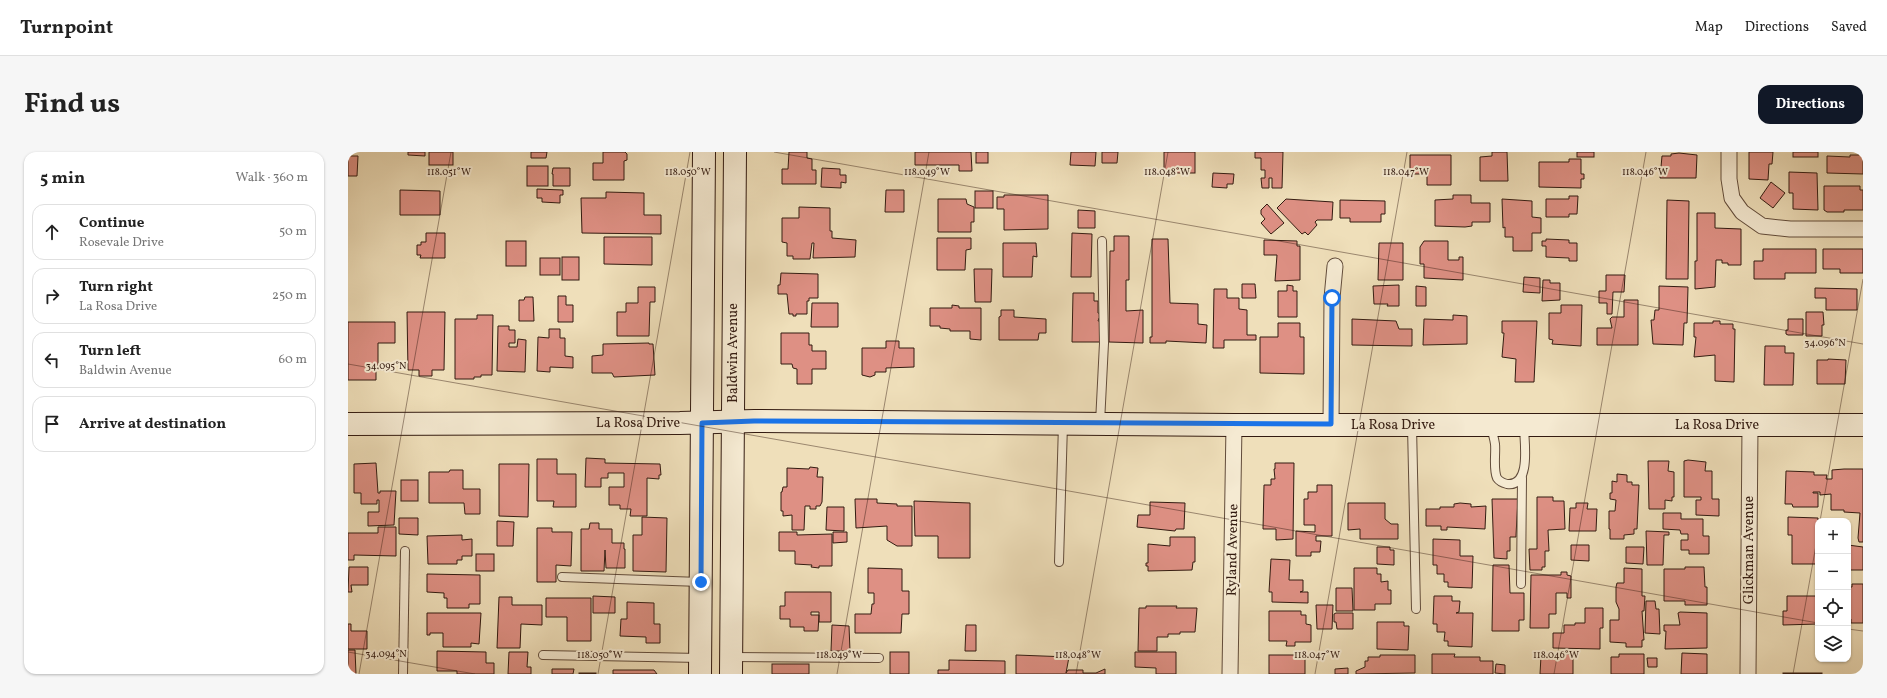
<!DOCTYPE html>
<meta charset="utf-8">
<style>
body{margin:0;font-family:Vollkorn,serif;background:#f6f6f6;color:#222}
.controls{position:absolute;right:12px;bottom:12px;display:grid;overflow:hidden;border-radius:8px;box-shadow:0 1px 3px #0004}
.controls button{width:36px;height:36px;display:grid;place-items:center;padding:0;border:0;border-bottom:1px solid #e0e0e0;background:#fff;color:#222;font:20px sans-serif}
.stop{position:absolute;width:12px;height:12px;margin:-9px;border:3px solid #1a73e8;border-radius:50%;background:#fff}
.stop.end{background:#1a73e8;border-color:#fff;box-shadow:0 1px 4px #0008}
.list{margin:0;padding:0;list-style:none}
h2{display:flex;justify-content:space-between;align-items:center;height:52px;margin:0;padding:0 16px;font-size:17px}
h2 small{font-size:13px;font-weight:400;color:#767676}
.list li{display:grid;grid-template-columns:26px 1fr auto;gap:12px;align-items:center;box-sizing:border-box;height:56px;margin:0 8px 8px;padding:0 8px;border:1px solid #e0e0e0;border-radius:12px}
.list b{display:block;font-size:15px;white-space:nowrap}
.list p{margin:0;font-size:13px;white-space:nowrap;color:#767676}
.list em{font-size:13px;font-style:normal;color:#767676}
.icon{flex:none;width:22px;height:22px;fill:none;stroke:currentColor;stroke-width:2;stroke-linecap:round;stroke-linejoin:round}
.map{position:relative;flex:none;width:1515px;height:522px;overflow:hidden;border-radius:12px}
header{display:flex;align-items:center;gap:24px;box-sizing:border-box;height:56px;padding:0 20px;background:#fff;border-bottom:1px solid #e0e0e0}
header strong{font-size:19px}
nav{display:flex;gap:22px;margin-inline-start:auto;font-size:14px}
.intro{display:flex;align-items:center;justify-content:space-between;box-sizing:border-box;height:96px;padding:0 24px}
h1{margin:0;font-size:28px}
.button{padding:10px 18px;border-radius:12px;background:#111827;color:#fff;font-size:14px;font-weight:700}
main{display:flex;gap:24px;padding:0 24px}
aside{flex:1;background:#fff;border-radius:12px;box-shadow:0 1px 3px #0004}
.map>svg:first-child{display:block}
.building{fill:#de9084;stroke:#331b11}
.lines{fill:none;stroke-linecap:round;stroke-linejoin:round}
.lane-casing{stroke:#624c3b;stroke-width:10}
.street-casing{stroke:#624c3b;stroke-width:17}
.secondary-casing{stroke:#331b11;stroke-width:24}
.lane{stroke:#f5ead2;stroke-width:8}
.street{stroke:#f5ead2;stroke-width:15}
.secondary{stroke:#f5ead2;stroke-width:22}
.route{stroke:#1a73e8;stroke-width:5}
.ticks{fill:none;stroke:#331b11;stroke-width:1;stroke-opacity:0.45}
.labels{text-anchor:middle;dominant-baseline:central;stroke-width:4;stroke-linejoin:round;paint-order:stroke}
.street-label{font-size:14px;fill:#331b11;stroke:#f5ead2}
.ticks-label{font-size:10px;text-anchor:middle;fill:#331b11;stroke:#f5ead2;stroke-width:4;stroke-linejoin:round;paint-order:stroke}
</style>
<header>
<strong>Turnpoint</strong>
<nav><a>Map</a><a>Directions</a><a>Saved</a></nav>
</header>
<div class="intro"><h1>Find us</h1><a class="button">Directions</a></div>
<main>
<aside>
<h2>5 min<small>Walk · 360 m</small></h2>
<ul class="list">
<li><svg class="icon" aria-label="ahead" viewBox="0 0 24 24"><path d="M12 20V5M6 11l6-6 6 6"/></svg><div><b>Continue</b><p>Rosevale Drive</p></div><em>50 m</em></li>
<li><svg class="icon" aria-label="right" viewBox="0 0 24 24"><path d="M7 20v-9h11M14 6l5 5-5 5"/></svg><div><b>Turn right</b><p>La Rosa Drive</p></div><em>250 m</em></li>
<li><svg class="icon" aria-label="left" viewBox="0 0 24 24"><path d="M17 20v-9H6M10 6l-5 5 5 5"/></svg><div><b>Turn left</b><p>Baldwin Avenue</p></div><em>60 m</em></li>
<li><svg class="icon" aria-label="arrive" viewBox="0 0 24 24"><path d="M6 21V4h12l-3 4 3 4H6"/></svg><div><b>Arrive at destination</b></div></li>
</ul>
</aside>
<div class="map">
<svg width="1515" height="522" viewBox="0 0 1515 522">
<rect width="100%" height="100%" fill="#efdfba"/>
<filter id="stains"><feTurbulence type="fractalNoise" baseFrequency=".005" numOctaves="4"/><feColorMatrix values="0 0 0 0 .2 0 0 0 0 .09 0 0 0 0 .02 0 0 0 .5 -.17"/></filter>
<radialGradient id="worn" r=".72"><stop offset=".6" stop-color="#630" stop-opacity="0"/><stop offset="1" stop-color="#630" stop-opacity=".3"/></radialGradient>
<g class="building">
<polygon points="60,0 77,0 77,4 60,3"/>
<rect x="81" y="0" width="24" height="13"/>
<polygon points="183,0 199,0 198,6 183,6"/>
<polygon points="255,0 277,0 279,2 279,8 276,9 276,28 245,28 245,11 255,11"/>
<polygon points="441,0 459,0 459,6 464,7 464,18 468,18 468,32 434,32 434,17 440,17"/>
<polygon points="567,0 623,0 624,19 611,19 611,13 567,13"/>
<rect x="628" y="0" width="12" height="11"/>
<polygon points="723,0 748,0 747,14 722,13"/>
<polygon points="754,0 770,0 769,11 754,11"/>
<rect x="816" y="0" width="31" height="21"/>
<polygon points="907,0 935,0 934,36 924,36 924,26 921,26 921,36 914,36 913,26 917,26 917,18 913,18 913,6 907,6"/>
<polygon points="1144,0 1159,0 1160,29 1132,29 1132,5 1144,4"/>
<rect x="1229" y="0" width="17" height="5"/>
<polygon points="1401,0 1425,0 1424,12 1421,12 1420,28 1401,27"/>
<rect x="1445" y="0" width="25" height="5"/>
<polygon points="1511,0 1515,0 1515,22 1479,21 1479,4 1502,5 1502,3 1511,3"/>
<polygon points="1331,1 1349,3 1348,26 1312,26 1314,4 1323,4 1323,2"/>
<polygon points="1062,3 1103,3 1103,33 1079,33 1079,22 1062,22"/>
<polygon points="0,4 10,4 9,24 0,24"/>
<polygon points="1221,7 1233,7 1233,22 1236,22 1236,27 1233,27 1233,36 1191,35 1191,10 1221,10"/>
<rect x="179" y="14" width="21" height="20"/>
<polygon points="205,16 222,16 222,34 205,34 205,22 204,22"/>
<polygon points="474,16 492,17 492,23 498,23 498,31 493,30 493,36 473,35"/>
<polygon points="1441,20 1469,21 1470,58 1445,57 1445,41 1441,41"/>
<polygon points="865,21 886,22 885,32 879,32 879,36 864,35"/>
<polygon points="1423,30 1437,41 1425,56 1412,46"/>
<polygon points="1476,34 1512,34 1512,38 1515,38 1515,58 1496,58 1496,60 1479,60 1476,58"/>
<polygon points="189,37 215,38 215,43 212,43 212,51 194,50 194,46 189,46"/>
<polygon points="52,38 92,39 92,63 52,63"/>
<polygon points="538,38 556,38 556,60 537,60"/>
<rect x="627" y="39" width="18" height="17"/>
<polygon points="258,40 296,41 296,63 313,63 313,82 234,81 233,46 258,46"/>
<polygon points="656,43 700,43 700,77 656,78 656,57 649,57 649,45 656,45"/>
<polygon points="1105,43 1123,43 1123,51 1142,51 1142,70 1124,70 1124,74 1117,75 1087,74 1087,48 1105,47"/>
<polygon points="1221,44 1230,44 1229,62 1221,62 1221,65 1198,65 1198,47 1221,47"/>
<polygon points="590,47 618,47 619,52 626,55 626,70 623,70 623,80 590,80"/>
<polygon points="938,47 985,50 984,68 969,68 967,70 969,73 960,83 957,80 954,82 929,56"/>
<polygon points="1154,47 1184,49 1184,65 1193,66 1193,81 1184,81 1184,99 1165,99 1165,85 1157,85 1157,75 1155,76"/>
<polygon points="992,48 1037,49 1037,62 1033,62 1033,70 1002,70 1002,66 992,66"/>
<polygon points="1319,48 1341,49 1340,127 1318,127"/>
<polygon points="919,52 936,71 923,82 913,71 917,67 913,62 913,58"/>
<polygon points="451,55 482,56 482,79 484,79 484,86 508,88 507,105 465,106 466,91 464,91 462,107 445,107 445,104 439,104 439,91 434,90 434,66 451,66"/>
<polygon points="730,58 747,59 747,76 730,76"/>
<polygon points="1349,61 1367,61 1367,76 1393,77 1393,113 1380,113 1380,111 1374,111 1374,108 1368,108 1367,135 1347,137 1347,109 1349,109"/>
<polygon points="78,81 97,81 97,106 72,106 73,103 69,103 69,93 73,93 73,90 78,90"/>
<polygon points="724,81 744,82 743,125 723,125"/>
<polygon points="766,84 781,84 781,128 778,128 778,159 795,158 795,191 761,190 762,99 766,99"/>
<polygon points="256,85 304,85 304,113 256,112"/>
<polygon points="589,86 623,86 623,97 618,98 617,118 589,118"/>
<polygon points="804,87 820,87 822,151 850,152 850,172 859,173 858,191 818,189 818,191 802,191 802,185 804,185"/>
<polygon points="1198,87 1221,88 1221,91 1229,91 1229,109 1221,109 1221,106 1198,105 1198,94 1194,94 1194,89 1198,89"/>
<polygon points="916,88 949,89 949,94 952,94 952,128 927,129 929,103 916,103"/>
<rect x="158" y="89" width="20" height="25"/>
<polygon points="1076,89 1100,89 1100,108 1111,108 1111,105 1115,105 1115,128 1076,126 1076,112 1072,112 1072,95"/>
<polygon points="655,91 688,91 689,105 685,104 684,125 655,125"/>
<polygon points="1031,91 1055,91 1055,128 1030,128"/>
<polygon points="1415,97 1468,97 1468,121 1437,121 1437,127 1406,127 1406,109 1415,109"/>
<polygon points="1475,97 1515,97 1515,121 1492,121 1492,117 1475,117"/>
<rect x="214" y="105" width="17" height="23"/>
<rect x="192" y="106" width="20" height="17"/>
<polygon points="626,117 644,117 643,150 627,150"/>
<polygon points="433,121 470,122 470,146 461,146 461,149 459,149 459,162 448,162 448,164 445,164 445,162 441,162 439,142 430,142 430,133 432,133"/>
<polygon points="1258,123 1277,123 1276,140 1265,140 1264,162 1259,162 1259,151 1251,151 1251,139 1258,139"/>
<polygon points="1176,125 1192,126 1192,141 1175,140"/>
<polygon points="1195,128 1202,128 1202,131 1212,131 1212,148 1194,149"/>
<polygon points="894,132 907,132 908,146 894,146"/>
<polygon points="939,133 945,134 945,139 949,139 949,165 930,165 930,139 939,139"/>
<polygon points="1051,133 1051,154 1039,154 1040,152 1026,152 1025,134"/>
<polygon points="1068,134 1078,135 1078,154 1068,154"/>
<polygon points="1311,134 1340,135 1339,171 1336,171 1335,193 1305,192 1303,168 1306,168 1307,158 1311,158"/>
<polygon points="290,135 307,135 307,150 302,150 301,184 269,184 269,160 278,160 278,151 290,151"/>
<polygon points="1467,136 1509,137 1509,158 1478,158 1478,146 1467,146"/>
<polygon points="866,137 879,137 879,146 891,146 891,157 899,158 899,183 908,183 908,188 876,188 876,196 865,196"/>
<polygon points="725,141 746,141 746,149 750,149 750,161 753,162 753,166 751,166 750,169 754,169 754,190 724,190"/>
<polygon points="210,144 218,144 218,153 225,153 225,170 210,170"/>
<polygon points="177,145 185,145 186,169 171,169 171,148 176,148"/>
<polygon points="1276,148 1290,148 1290,193 1249,193 1249,176 1264,176 1262,167 1264,165 1276,165"/>
<polygon points="464,151 490,151 490,175 463,175"/>
<polygon points="604,153 611,154 611,156 633,156 633,188 622,187 622,179 602,179 602,177 592,176 592,174 582,174 582,156 604,156"/>
<polygon points="1213,153 1234,153 1233,194 1204,192 1205,188 1201,187 1201,161 1213,161"/>
<polygon points="653,158 666,158 666,165 698,167 698,181 691,181 690,188 651,188 651,165 653,164"/>
<polygon points="59,160 97,160 96,218 84,218 84,224 71,224 71,218 60,218"/>
<polygon points="1458,160 1475,160 1476,173 1474,173 1474,184 1458,184"/>
<polygon points="129,163 145,163 144,223 133,223 133,225 126,225 126,227 107,227 107,167 129,167"/>
<polygon points="1105,163 1119,164 1119,192 1075,193 1076,167 1105,168"/>
<polygon points="1004,167 1048,169 1051,177 1064,177 1064,194 1004,193"/>
<polygon points="1440,167 1455,167 1455,183 1440,183 1438,182 1438,178 1440,178"/>
<polygon points="1154,169 1189,169 1186,230 1167,230 1168,207 1154,205 1156,181 1154,181"/>
<polygon points="1365,169 1372,169 1372,172 1385,172 1385,177 1387,177 1386,230 1367,229 1367,203 1346,205 1348,185 1346,185 1346,171 1365,171"/>
<polygon points="0,170 47,170 47,191 30,191 30,214 28,214 28,228 0,228"/>
<polygon points="930,171 952,171 952,185 956,185 956,222 912,221 912,185 930,185"/>
<polygon points="150,174 161,174 161,178 167,178 167,191 161,191 161,195 169,195 170,187 178,188 177,220 149,219"/>
<polygon points="201,177 212,177 212,186 217,186 217,204 225,205 225,216 202,215 202,220 189,219 190,185 201,186"/>
<polygon points="433,181 461,181 461,193 464,193 464,199 478,199 478,217 464,217 464,232 449,232 449,217 445,216 444,212 433,212"/>
<polygon points="538,189 551,189 551,196 566,196 566,215 538,216 538,220 527,220 527,223 522,225 514,223 514,196 538,196"/>
<polygon points="301,191 301,192 305,192 307,223 266,225 264,221 244,221 244,204 255,203 255,192"/>
<polygon points="1417,194 1437,194 1437,201 1446,201 1445,233 1416,233"/>
<polygon points="1480,207 1498,208 1497,232 1469,232 1469,208 1480,208"/>
<polygon points="238,306 257,307 257,311 312,312 313,323 311,323 311,327 299,326 299,364 282,364 283,357 272,357 272,353 261,353 261,335 276,335 276,321 260,321 260,326 253,326 253,335 237,335"/>
<polygon points="189,307 209,307 209,322 228,322 228,355 205,355 206,349 189,349"/>
<polygon points="1340,308 1358,310 1357,319 1364,319 1364,347 1371,347 1371,364 1348,363 1348,348 1353,348 1353,345 1336,345 1336,309"/>
<polygon points="1300,309 1321,309 1320,319 1326,320 1326,345 1324,345 1324,349 1317,348 1317,357 1301,357"/>
<polygon points="28,311 30,341 32,341 32,339 48,339 46,373 20,374 20,360 31,360 31,348 29,348 29,352 13,352 13,341 6,341 6,312"/>
<polygon points="927,311 946,311 945,387 928,388 928,377 915,377 916,333 923,333 923,327 927,327 926,317 927,317"/>
<polygon points="151,312 181,312 180,365 151,364"/>
<polygon points="462,315 470,316 469,325 475,325 474,350 472,354 468,354 468,357 462,357 462,354 457,354 456,378 444,378 444,363 435,364 435,359 433,359 433,340 434,340 435,335 439,335 439,316 461,317"/>
<polygon points="1496,317 1515,317 1515,390 1511,390 1510,386 1512,361 1496,360 1496,358 1483,358 1483,342 1472,343 1472,340 1465,340 1465,341 1470,341 1470,355 1445,355 1444,352 1437,352 1438,319 1466,320 1466,323 1479,323 1478,327 1484,327 1484,318"/>
<polygon points="102,318 115,318 115,337 132,337 132,362 117,362 116,351 81,351 81,320 101,320"/>
<polygon points="1269,322 1279,323 1279,330 1284,330 1284,333 1291,333 1289,377 1286,377 1286,382 1276,383 1276,387 1262,387 1262,377 1261,377 1261,359 1267,359 1268,348 1262,347 1262,341 1264,341 1264,329 1269,330"/>
<rect x="53" y="328" width="17" height="21"/>
<polygon points="969,333 984,333 984,384 968,384 968,389 973,389 972,400 963,400 963,404 948,404 948,379 967,380 967,373 956,373 956,347 960,347 960,340 969,340"/>
<polygon points="1189,345 1205,345 1205,349 1216,349 1217,377 1200,378 1201,399 1197,399 1197,415 1194,415 1194,418 1182,418 1181,397 1189,397"/>
<polygon points="507,347 529,347 529,351 549,352 549,354 564,354 564,394 549,394 539,388 539,374 508,376"/>
<polygon points="1144,347 1170,347 1168,383 1168,385 1162,385 1162,399 1159,399 1159,407 1146,406"/>
<polygon points="566,349 622,351 622,406 590,406 590,384 567,384"/>
<polygon points="802,350 837,351 836,377 828,377 827,379 789,375 790,363 802,363"/>
<polygon points="1000,351 1037,351 1037,367 1043,372 1050,372 1050,387 1012,387 1012,377 1000,378"/>
<polygon points="1112,351 1123,352 1123,355 1138,354 1137,377 1099,375 1099,378 1093,378 1093,374 1078,374 1078,357 1092,357 1092,355 1106,355 1106,352"/>
<polygon points="1228,351 1240,351 1239,357 1249,357 1248,379 1221,379 1222,356 1228,356"/>
<polygon points="479,355 496,355 496,379 478,378"/>
<polygon points="1315,361 1333,361 1333,367 1355,367 1355,384 1361,384 1361,402 1341,402 1341,398 1333,398 1333,388 1340,388 1340,382 1333,382 1332,378 1315,377"/>
<polygon points="294,365 319,366 318,420 285,419 285,383 294,383"/>
<polygon points="1440,365 1470,366 1469,412 1444,412 1444,383 1440,383"/>
<polygon points="51,366 70,366 70,383 51,382"/>
<polygon points="149,369 166,370 165,394 149,394"/>
<polygon points="242,371 251,371 251,377 264,377 264,391 276,391 276,397 277,397 277,416 258,416 257,398 256,419 233,419 233,377 241,377"/>
<polygon points="30,375 48,375 48,404 6,403 6,408 0,408 0,381 30,381"/>
<polygon points="189,376 204,376 204,380 224,380 223,414 208,413 208,430 189,430"/>
<polygon points="1298,379 1321,380 1321,383 1316,383 1315,413 1299,413"/>
<polygon points="431,380 449,380 449,383 484,382 484,414 471,414 471,416 463,415 464,413 447,412 447,399 431,399"/>
<polygon points="485,380 499,380 499,390 485,391"/>
<polygon points="114,383 114,388 124,387 124,404 114,404 114,408 109,408 109,412 80,412 79,384"/>
<polygon points="822,385 847,385 847,410 845,410 844,418 800,419 800,414 798,414 798,411 800,411 800,392 822,394"/>
<polygon points="1085,387 1112,388 1112,404 1125,404 1124,436 1100,435 1100,430 1096,430 1096,422 1089,422 1089,413 1085,413"/>
<polygon points="1223,393 1241,393 1241,409 1223,408"/>
<polygon points="1500,393 1515,395 1515,418 1500,418"/>
<polygon points="1029,395 1042,395 1042,398 1046,398 1046,413 1029,412"/>
<polygon points="1278,395 1296,395 1295,412 1278,411"/>
<rect x="128" y="402" width="18" height="17"/>
<polygon points="923,407 942,408 941,428 955,428 955,439 952,440 960,440 960,451 924,450 924,440 921,440"/>
<polygon points="1145,413 1161,413 1162,441 1176,441 1176,468 1171,468 1171,479 1144,479"/>
<polygon points="1,415 20,415 20,433 3,433 4,440 0,440"/>
<polygon points="1337,415 1356,415 1357,435 1359,435 1359,453 1337,453 1337,449 1316,449 1316,417 1337,417"/>
<polygon points="520,416 554,417 554,439 561,439 561,462 554,462 553,481 507,481 507,462 523,462 524,452 526,452 526,441 520,441"/>
<polygon points="1006,416 1029,416 1029,422 1033,422 1033,430 1040,429 1040,438 1043,438 1043,452 1027,452 1027,458 1006,458"/>
<polygon points="1276,416 1294,417 1294,444 1297,444 1296,459 1294,459 1296,488 1294,488 1294,495 1278,495 1278,491 1262,490 1262,468 1271,468 1271,457 1268,450 1268,435 1269,431 1276,431"/>
<polygon points="1213,420 1219,420 1219,423 1223,424 1223,446 1219,446 1219,441 1208,441 1208,462 1201,462 1201,476 1182,476 1183,423 1213,423"/>
<polygon points="79,422 132,423 132,452 121,452 121,456 99,456 99,446 96,446 96,441 79,440"/>
<polygon points="1504,432 1515,432 1515,471 1503,471 1503,467 1500,467 1500,435 1504,435"/>
<polygon points="988,436 1004,436 1005,459 988,459"/>
<polygon points="437,440 483,440 483,470 471,470 471,460 463,460 463,463 471,463 470,479 456,479 456,475 442,475 442,467 432,467 432,454 437,454"/>
<polygon points="245,444 267,445 267,461 245,461"/>
<polygon points="1086,444 1104,444 1104,449 1112,449 1111,460 1108,461 1125,461 1124,495 1100,494 1100,489 1096,489 1097,480 1089,480 1089,472 1085,472"/>
<polygon points="1439,444 1470,444 1470,472 1435,473 1435,459 1439,459"/>
<polygon points="151,445 164,445 164,453 194,453 194,473 173,472 172,496 149,496"/>
<polygon points="198,446 243,446 243,489 219,489 219,465 198,465"/>
<polygon points="1298,449 1307,449 1308,457 1311,457 1312,482 1297,481"/>
<polygon points="279,450 306,451 306,472 312,472 312,491 298,491 298,485 272,484 273,467 279,467"/>
<polygon points="968,453 985,453 984,477 969,477"/>
<polygon points="798,454 829,454 828,456 849,456 847,480 832,480 832,482 820,482 820,485 809,485 809,499 790,499 791,456 798,456"/>
<polygon points="1237,456 1255,456 1255,476 1252,476 1252,497 1205,496 1205,481 1216,481 1216,473 1227,473 1227,471 1237,471"/>
<polygon points="921,459 953,459 953,463 958,463 958,472 963,473 963,490 947,490 947,494 938,494 939,489 921,489"/>
<polygon points="1332,460 1359,461 1359,496 1317,497 1318,479 1316,479 1316,473 1332,473 1330,461"/>
<polygon points="79,461 133,461 131,492 123,491 123,495 95,495 95,481 82,481 82,483 79,483"/>
<polygon points="988,461 1005,461 1005,477 989,477 988,470 986,470 986,462"/>
<polygon points="1029,470 1056,470 1056,474 1061,474 1060,498 1029,497"/>
<polygon points="0,472 3,472 3,479 19,479 19,497 0,497"/>
<polygon points="484,473 501,474 502,499 483,499"/>
<polygon points="618,473 628,473 628,499 617,499"/>
<polygon points="0,498 7,498 8,522 0,522"/>
<polygon points="89,499 138,500 138,511 146,511 146,522 109,522 109,519 89,519"/>
<polygon points="161,500 180,500 179,515 183,515 183,522 160,522"/>
<rect x="542" y="500" width="19" height="22"/>
<polygon points="787,500 828,500 828,522 808,522 808,516 787,515"/>
<polygon points="1334,501 1359,502 1359,522 1333,522"/>
<polygon points="1084,502 1107,502 1106,505 1132,505 1132,509 1145,509 1145,522 1084,522"/>
<polygon points="1201,502 1225,502 1225,522 1192,522 1193,504 1201,504"/>
<polygon points="1271,502 1296,502 1296,522 1263,522 1263,505 1271,505"/>
<polygon points="668,503 721,505 718,521 720,518 735,518 735,521 748,521 757,517 757,522 668,522"/>
<rect x="921" y="503" width="36" height="19"/>
<polygon points="1032,503 1067,503 1067,521 1008,522 1008,519 1017,515 1017,509 1020,509 1020,505 1032,505"/>
<polygon points="1299,506 1309,506 1309,515 1300,515"/>
<polygon points="601,508 657,509 657,522 590,522 590,518 601,518"/>
<rect x="424" y="512" width="37" height="10"/>
<polygon points="1148,512 1157,513 1157,522 1147,521"/>
<polygon points="1000,516 1000,522 987,522 987,517"/>
<polygon points="204,517 226,517 225,522 204,522"/>
<polygon points="265,518 306,518 309,522 265,522"/>
<rect x="231" y="521" width="17" height="1"/>
<rect x="1435" y="521" width="39" height="1"/>
</g>
<g class="lines">
<g class="lane-casing">
<g id="lane">
<polyline points="752,271 756,191 754,89"/>
<path d="M1142 273C1144 279 1146 285 1147 292 1148 301 1145 317 1149 326 1151 329 1155 331 1159 332 1184 335 1176 289 1176 274"/>
<polyline points="1064,274 1068,457"/>
<polyline points="711,410 715,272"/>
<polyline points="214,425 352,430"/>
<polyline points="1173,432 1174,326"/>
<polyline points="195,503 352,506"/>
<polyline points="384,505 531,506"/>
<polyline points="55,522 57,399"/>
</g>
</g>
<g class="street-casing">
<g id="street">
<polyline points="1381,0 1381,27 1384,46 1394,60 1414,74 1442,77 1515,77"/>
<polyline points="983,272 984,146 987,114"/>
<polyline points="882,522 886,273"/>
<polyline points="1400,522 1402,274"/>
</g>
</g>
<g class="secondary-casing">
<g id="secondary">
<polyline points="0,272 332,271 406,269 886,273 1515,273"/>
<polyline points="352,522 356,0"/>
<polyline points="383,522 387,0"/>
</g>
</g>
<use href="#lane" class="lane"/>
<use href="#street" class="street"/>
<use href="#secondary" class="secondary"/>
</g>
<g class="lines">
<polyline class="route" points="353,430 354,271 406,269 983,272 984,146"/>
</g>
<path class="ticks" d="M426 0 1515 192M0 212 1470 471M1472 369 1515 127M1500 477 1515 479M0 500 127 522M11 522 103 0M250 522 342 0M489 522 581 0M728 522 820 0M967 522 1059 0M1206 522 1298 0M1445 522 1470 382"/>
<g class="labels">
<g class="street-label">
<text transform="translate(385 201) rotate(-90)">Baldwin Avenue</text>
<text x="290" y="271">La Rosa Drive</text>
<text x="1045" y="273">La Rosa Drive</text>
<text x="1369" y="273">La Rosa Drive</text>
<text transform="translate(885 398) rotate(-89)">Ryland Avenue</text>
<text transform="translate(1401 398) rotate(-90)">Glickman Avenue</text>
</g>
</g>
<g class="ticks-label">
<text x="101" y="23">118.051°W</text>
<text x="340" y="23">118.050°W</text>
<text x="579" y="23">118.049°W</text>
<text x="819" y="23">118.048°W</text>
<text x="1058" y="23">118.047°W</text>
<text x="1297" y="23">118.046°W</text>
<text x="1477" y="194">34.096°N</text>
<text x="38" y="217">34.095°N</text>
<text x="38" y="505">34.094°N</text>
<text x="252" y="506">118.050°W</text>
<text x="491" y="506">118.049°W</text>
<text x="730" y="506">118.048°W</text>
<text x="969" y="506">118.047°W</text>
<text x="1208" y="506">118.046°W</text>
</g>
<rect width="100%" height="100%" filter="url(#stains)"/>
<rect width="100%" height="100%" fill="url(#worn)"/>
</svg>
<div class="controls">
<button>+</button>
<button>−</button>
<button><svg class="icon" aria-label="locate" viewBox="0 0 24 24"><circle cx="12" cy="12" r="6"/><path d="M12 2v4M12 18v4M2 12h4M18 12h4"/></svg></button>
<button><svg class="icon" aria-label="layers" viewBox="0 0 24 24"><path d="M12 4l9 5-9 5-9-5zM3 14l9 5 9-5"/></svg></button>
</div>
<div class="stop" style="left:984px;top:146px"></div>
<div class="stop end" style="left:353px;top:430px"></div>
</div>
</main>
